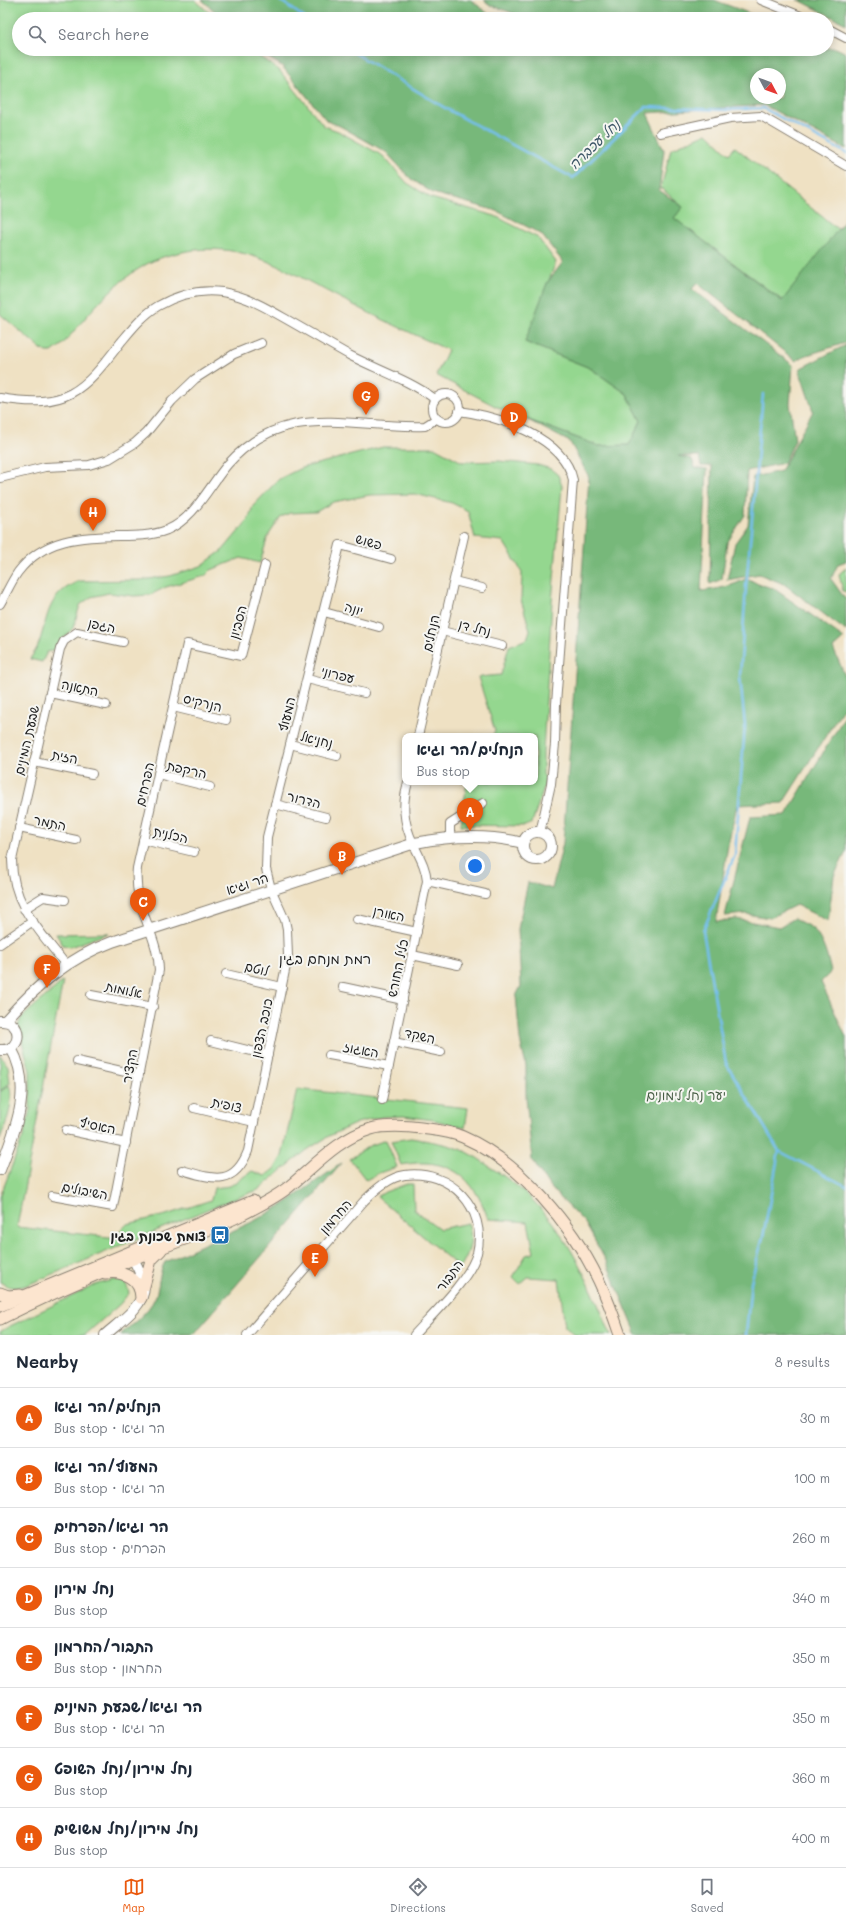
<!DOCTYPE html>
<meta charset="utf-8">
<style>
body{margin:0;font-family:Mali,"Playpen Sans Hebrew",sans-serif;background:#f2f2f3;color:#1f2937}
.compass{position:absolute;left:750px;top:68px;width:36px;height:36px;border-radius:50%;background:#fff;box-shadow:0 2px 10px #0003;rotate:131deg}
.you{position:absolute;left:475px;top:866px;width:14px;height:14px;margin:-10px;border:3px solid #fff;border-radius:50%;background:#1a73e8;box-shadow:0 0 0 6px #1a73e833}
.badge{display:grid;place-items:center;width:26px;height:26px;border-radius:50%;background:#ea580c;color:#fff;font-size:13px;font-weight:700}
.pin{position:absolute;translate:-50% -33px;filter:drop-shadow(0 1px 2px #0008)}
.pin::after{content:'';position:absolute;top:21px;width:14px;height:12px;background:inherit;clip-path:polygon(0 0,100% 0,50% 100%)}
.popup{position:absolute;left:402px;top:733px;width:136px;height:52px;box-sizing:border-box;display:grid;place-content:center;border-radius:8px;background:#fff;filter:drop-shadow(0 1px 3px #0005);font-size:13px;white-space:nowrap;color:#747a83}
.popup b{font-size:15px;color:#1f2937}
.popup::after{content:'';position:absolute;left:50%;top:100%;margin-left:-8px;border:8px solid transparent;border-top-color:#fff}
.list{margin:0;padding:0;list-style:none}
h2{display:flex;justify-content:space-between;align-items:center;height:52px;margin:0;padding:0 16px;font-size:17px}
h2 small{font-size:13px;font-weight:400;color:#747a83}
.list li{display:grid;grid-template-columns:26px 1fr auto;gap:12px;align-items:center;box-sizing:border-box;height:60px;padding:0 16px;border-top:1px solid #e0e1e3}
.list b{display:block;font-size:15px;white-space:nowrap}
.list p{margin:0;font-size:13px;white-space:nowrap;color:#747a83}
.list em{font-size:13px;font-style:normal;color:#747a83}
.icon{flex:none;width:22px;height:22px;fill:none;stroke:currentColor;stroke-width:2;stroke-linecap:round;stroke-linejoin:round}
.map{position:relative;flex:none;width:846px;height:1335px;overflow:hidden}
.search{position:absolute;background:#fff;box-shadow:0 2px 10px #0003;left:12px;right:12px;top:12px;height:44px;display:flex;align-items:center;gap:10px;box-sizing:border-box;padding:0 14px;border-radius:22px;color:#747a83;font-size:15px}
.sheet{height:532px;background:#fff}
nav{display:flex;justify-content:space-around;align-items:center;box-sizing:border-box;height:56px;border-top:1px solid #e0e1e3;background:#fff;font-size:11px;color:#747a83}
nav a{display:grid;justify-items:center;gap:2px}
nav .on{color:#ea580c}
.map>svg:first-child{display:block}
.green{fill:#94d78f;stroke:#587a56}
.forest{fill:#77b87a;stroke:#4a6a4b;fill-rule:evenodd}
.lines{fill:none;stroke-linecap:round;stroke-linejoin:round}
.stream{stroke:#76bfef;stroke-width:2.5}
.minor-casing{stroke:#867e70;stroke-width:10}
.tertiary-casing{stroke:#867e70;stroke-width:12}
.secondary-casing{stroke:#867e70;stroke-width:13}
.minor{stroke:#fff;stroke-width:8}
.tertiary{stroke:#fff;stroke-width:10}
.secondary{stroke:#fce5cf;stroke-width:11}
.labels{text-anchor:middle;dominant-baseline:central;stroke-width:4;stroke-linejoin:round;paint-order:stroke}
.street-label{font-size:13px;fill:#1c1c1c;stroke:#f6f6f2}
.park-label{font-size:13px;fill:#465d44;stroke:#f6f6f2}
.poi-label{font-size:13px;font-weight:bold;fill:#1c1c1c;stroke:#f6f6f2;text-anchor:end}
.water-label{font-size:14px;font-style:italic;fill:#3c5566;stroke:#f6f6f2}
.neighbourhood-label{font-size:14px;fill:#1c1c1c;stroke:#f6f6f2}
</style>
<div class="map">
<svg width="846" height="1335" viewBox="0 0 846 1335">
<rect width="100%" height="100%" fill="#f6f6f2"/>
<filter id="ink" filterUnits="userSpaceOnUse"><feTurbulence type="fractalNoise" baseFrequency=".025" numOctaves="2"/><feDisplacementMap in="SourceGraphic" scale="8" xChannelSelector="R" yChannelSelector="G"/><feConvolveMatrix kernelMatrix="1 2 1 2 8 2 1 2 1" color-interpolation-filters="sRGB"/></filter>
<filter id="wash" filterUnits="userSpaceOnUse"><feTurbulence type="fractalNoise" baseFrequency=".012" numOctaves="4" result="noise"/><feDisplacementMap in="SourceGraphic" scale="16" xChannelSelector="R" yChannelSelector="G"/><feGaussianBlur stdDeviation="0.9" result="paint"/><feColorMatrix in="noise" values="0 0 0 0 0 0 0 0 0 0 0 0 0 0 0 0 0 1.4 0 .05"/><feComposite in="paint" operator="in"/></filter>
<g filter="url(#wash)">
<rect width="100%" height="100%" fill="#efe1c3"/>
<g class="green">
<path d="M0 0H195L216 19H19V49H248L279 70 324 126 338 131 383 156 407 183 431 198 495 216 538 238 556 262 525 342 590 368 627 394 641 421 629 445 599 446 526 419 495 406 436 375 448 350C413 334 378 318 344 300 290 273 246 239 182 252 169 255 157 258 145 265 111 284 88 315 63 344L52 352H46L40 348 0 314Z"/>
<polygon points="707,133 729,154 735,147 840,231 783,301 674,218 683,207 661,188 671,149"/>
<path d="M383 447H434L462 462 499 461 538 465 551 469 558 475 562 486 552 602 543 751V775L547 778 532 823 525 826 461 825 467 782H535V736H492L495 731 478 677 501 675 509 646 527 639 530 630 521 600 522 572 503 541 475 538 468 511 452 503 415 494 370 495 333 502 316 512 290 513 281 517 268 536 260 563 241 558 211 570 205 576 166 587 150 595 134 596 109 593 91 597 80 605 73 628 52 651 47 652 42 662 30 659C33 654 37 649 39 643 49 614 47 595 79 581L141 580 170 576 201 566 223 550 248 520 253 506 279 479 301 468Z"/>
<polygon points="846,568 846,592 843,591 839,574"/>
<polygon points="109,933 70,947 63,945 56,934"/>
<path d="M63 981 17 1227 118 1238 120 1231 127 1224 166 1215 211 1200 214 1188 230 1186 252 1171 265 1176 275 1168 282 1156 297 1089 468 1108 465 1128 434 1120 403 1116 382 1117 357 1123 329 1136 307 1150 258 1190 213 1207 27 1285C16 1289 9 1288 0 1282V1197L24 1134 30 1109V1071L18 1026 21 1018Z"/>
<polygon points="0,1055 8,1066 10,1083 0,1091"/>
<path d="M9 1085C15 1103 6 1123 0 1139V1092Z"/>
<path d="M411 1138C429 1141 450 1144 467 1152 475 1156 483 1162 490 1167 557 1208 582 1265 611 1335H575L565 1327 559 1279 528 1277 520 1284 513 1277 526 1255 534 1253 528 1222 488 1219C474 1176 448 1156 401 1165L391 1141Z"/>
<polygon points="386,1140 397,1167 379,1173 366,1180 350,1159 369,1146"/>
<path d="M407 1184H413L414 1210 440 1229 468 1223C474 1241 469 1253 460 1268L377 1197 385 1192Z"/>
<path d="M117 1279C125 1281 127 1284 129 1293L120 1304 85 1335H0V1332L8 1327 95 1285Z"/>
</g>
<g class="forest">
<polygon points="202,0 471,0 495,19 224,19"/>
<polygon points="484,0 714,0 764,19 530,19 490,5"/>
<polygon points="797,0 846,0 846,24 801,1"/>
<path d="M827 48H836L846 53V149L764 105 647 113 664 150 659 190 683 207 674 218 782 301 843 223 846 216V342L845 343 804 356 796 361 697 283 692 289 793 365 790 404 795 440 784 463 747 471 745 515 727 543 722 579 710 584 712 466H701L699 456H678L692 459 695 468 707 469 701 591C717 589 732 587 747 578L758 584 773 588 844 638 833 648 846 678V704L783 803 737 805 728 845 716 922 736 919 779 927 794 918C799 922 808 925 813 929 823 940 828 958 831 972L821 982 846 1037V1335H637L606 1261 585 1223 550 1187 532 1160 526 1097V1066L520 1040 516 996 521 986 518 929 528 882 552 889 563 843 589 477 570 442 526 419 599 446 629 445 641 421 627 394 590 368 525 342 547 283 563 262 541 234 497 211 433 193 411 179 386 152 340 126 327 121 282 66 255 49H614L636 53 751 49H827ZM756 74H780V98H756Z"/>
<polygon points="846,345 846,561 838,564 831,579 846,600 846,631 784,584 759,574 727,580 735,543 748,525 753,477 781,471 813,411 799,369"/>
<polygon points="846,714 846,852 834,876 828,921 796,905 770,918 746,914 725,916 750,817 786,815"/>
<path d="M342 1163 194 1334 120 1335C132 1324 148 1313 155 1298 160 1286 158 1273 165 1262L254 1221 284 1204Z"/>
</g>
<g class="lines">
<g class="stream">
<polyline points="280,0 306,19"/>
<polyline points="348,49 445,108 573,178 646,107 728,110 763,108 846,153"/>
<polyline points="763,394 746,587 740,677 745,725 735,855 703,931 726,1063 779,1151 846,1186"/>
<polyline points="746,1335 751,1282 763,1237 779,1151"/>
</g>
</g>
</g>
<g filter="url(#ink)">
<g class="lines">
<g class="minor-casing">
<g id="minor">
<polyline points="761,0 808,19"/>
<polyline points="827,28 846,38"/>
<polyline points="660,133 730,118 761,116 846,166"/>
<circle cx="446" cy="408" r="14"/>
<path d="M0 398C67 409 82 393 121 342 132 329 143 315 158 306 177 295 200 289 222 292 246 296 265 307 286 319 307 331 328 343 349 355 378 370 409 380 435 399"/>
<path d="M459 411C498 416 564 437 573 480L556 704 555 744 551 784 540 833"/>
<polyline points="0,478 45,467 89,465 109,459 135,443 146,433 172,401 195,379 234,354 261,343"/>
<polyline points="454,581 482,588"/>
<path d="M0 604C6 594 11 582 18 572 44 538 80 537 119 536 135 536 151 536 167 530 195 518 209 486 228 464 286 399 351 429 425 426L436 419"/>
<polyline points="324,612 379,627"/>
<polyline points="442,631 502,646"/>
<polyline points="307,679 364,693"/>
<polyline points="50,693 106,705"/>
<polyline points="173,707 226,720"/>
<polyline points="418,736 464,536"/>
<polyline points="290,744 337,756"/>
<polyline points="34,762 92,774"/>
<polyline points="158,774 210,787"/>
<polyline points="275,804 326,817"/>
<polyline points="19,828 76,840"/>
<polyline points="450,838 450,824 483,803"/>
<polyline points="143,840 194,852"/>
<polyline points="427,881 485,894"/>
<polyline points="24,909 43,897 65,900"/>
<polyline points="357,919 417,932"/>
<polyline points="0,944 33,921"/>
<polyline points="412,955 458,965"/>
<path d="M66 965C40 931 12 905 12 860L60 649 64 641 77 632 123 642"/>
<polyline points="226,974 282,987"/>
<polyline points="343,987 403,1000"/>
<polyline points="91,995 153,1007"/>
<polyline points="211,1041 268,1055"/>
<polyline points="394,1042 441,1052"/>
<polyline points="329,1055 389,1066"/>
<polyline points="77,1061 139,1075"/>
<path d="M382 1100 427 881C426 867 419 856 413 843 403 822 402 804 408 782"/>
<polyline points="194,1108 254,1122"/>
<polyline points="66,1130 126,1143"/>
<path d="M182 1170C213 1179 234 1187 248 1151L288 956 287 930 285 920 271 889 266 869 267 837 340 545 391 559"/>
<path d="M52 1196 113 1207 159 970C158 934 133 908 137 868L187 644 241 656 265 565"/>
<path d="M247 1335 364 1201C375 1190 389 1177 405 1175 450 1169 488 1208 477 1253 470 1279 433 1314 414 1335"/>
</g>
</g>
<g class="tertiary-casing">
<g id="tertiary">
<circle cx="537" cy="846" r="14"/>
<path d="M5 1021C36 986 68 958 112 942L415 843C450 836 488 834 523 843"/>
<path d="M0 1050C24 1052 23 1019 0 1021"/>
<path d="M0 1170C15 1130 34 1088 11 1048"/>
<path d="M105 1335C118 1323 144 1307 144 1287 144 1276 134 1262 130 1252"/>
</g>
</g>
<g class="secondary-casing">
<g id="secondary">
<path d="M105 1273C123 1270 141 1279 141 1298"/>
<polyline points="144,1286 151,1260 161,1250"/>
<polyline points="0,1293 8,1296 20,1295"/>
<polyline points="0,1306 253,1201"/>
<path d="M0 1319C49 1294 101 1272 153 1251 181 1240 211 1230 239 1216 253 1209 274 1198 286 1189 313 1168 337 1139 371 1129 383 1125 408 1126 421 1128 435 1130 450 1131 463 1137 519 1161 573 1226 599 1281 607 1298 614 1317 620 1335"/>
</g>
</g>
<use href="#minor" class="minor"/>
<use href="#tertiary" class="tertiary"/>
<use href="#secondary" class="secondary"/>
</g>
</g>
<defs>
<g id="bus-square" transform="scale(1)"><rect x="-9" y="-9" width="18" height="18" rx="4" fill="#1f6fb2" stroke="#f6f6f2"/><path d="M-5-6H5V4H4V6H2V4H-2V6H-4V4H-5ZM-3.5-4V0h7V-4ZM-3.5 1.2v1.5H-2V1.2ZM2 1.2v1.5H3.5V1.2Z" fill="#fff"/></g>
</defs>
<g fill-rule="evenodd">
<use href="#bus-square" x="220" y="1235"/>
</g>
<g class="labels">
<g class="street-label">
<text transform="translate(369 541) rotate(16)">פשוש</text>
<text transform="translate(354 608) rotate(16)">יונה</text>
<text transform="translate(237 622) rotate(-75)">הסביון</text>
<text transform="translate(102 625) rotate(13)">הגפן</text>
<text transform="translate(475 627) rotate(14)">נחל דן</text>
<text transform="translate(430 633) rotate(-77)">הנחלים</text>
<text transform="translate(338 674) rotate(14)">עפרוני</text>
<text transform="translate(80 687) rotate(12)">התאנה</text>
<text transform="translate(203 702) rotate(14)">הנרקיס</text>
<text transform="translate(286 714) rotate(-76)">המעוף</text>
<text transform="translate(317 739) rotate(14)">נחניאל</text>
<text transform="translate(26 740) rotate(-77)">שבעת המינים</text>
<text transform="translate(65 756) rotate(12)">הזית</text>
<text transform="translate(187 769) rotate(13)">הרקפת</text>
<text transform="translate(144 784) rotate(-77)">הפרחים</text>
<text transform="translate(304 799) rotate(14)">הדרור</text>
<text transform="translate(50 822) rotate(12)">התמר</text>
<text transform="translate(171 834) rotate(13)">הכלנית</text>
<text transform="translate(247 883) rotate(-18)">הר וגיא</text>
<text transform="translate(389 913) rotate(12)">האורן</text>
<text transform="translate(257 968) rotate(13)">לוטם</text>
<text transform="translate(397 968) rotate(-78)">כליל החורש</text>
<text transform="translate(124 989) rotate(12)">אלומות</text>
<text transform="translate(261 1028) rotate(-78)">כוכב הצפון</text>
<text transform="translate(420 1035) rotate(13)">השקד</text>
<text transform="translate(361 1049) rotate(10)">האגוז</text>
<text transform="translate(129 1066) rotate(-79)">הקציר</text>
<text transform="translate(227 1104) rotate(13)">צופית</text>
<text transform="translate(98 1125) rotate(12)">האסיף</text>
<text transform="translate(85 1190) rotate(11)">השיבולים</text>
<text transform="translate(335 1216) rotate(-49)">החרמון</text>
<text transform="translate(449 1275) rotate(-53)">התבור</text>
</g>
<g class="park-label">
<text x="686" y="1094">יער נחל לימונים</text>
</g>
<g class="poi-label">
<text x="206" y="1235">צומת שכונת בגין</text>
</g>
<g class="water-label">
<text transform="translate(594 144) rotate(-44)">נחל עכברה</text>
</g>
<g class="neighbourhood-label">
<text x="325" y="958">רמת מנחם בגין</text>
</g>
</g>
</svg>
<svg class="compass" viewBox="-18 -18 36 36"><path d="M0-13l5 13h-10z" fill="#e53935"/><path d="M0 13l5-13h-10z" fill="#747a83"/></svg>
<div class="you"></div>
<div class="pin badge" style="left:470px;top:831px">A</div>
<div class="popup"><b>הנחלים/הר וגיא</b>Bus stop</div>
<div class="pin badge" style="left:342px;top:875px">B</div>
<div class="pin badge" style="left:143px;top:921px">C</div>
<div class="pin badge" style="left:514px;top:436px">D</div>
<div class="pin badge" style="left:315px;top:1277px">E</div>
<div class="pin badge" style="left:47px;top:988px">F</div>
<div class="pin badge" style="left:366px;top:415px">G</div>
<div class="pin badge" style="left:93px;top:531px">H</div>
<div class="search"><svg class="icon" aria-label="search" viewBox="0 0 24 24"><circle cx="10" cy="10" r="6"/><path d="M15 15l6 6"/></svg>Search here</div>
</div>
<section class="sheet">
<h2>Nearby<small>8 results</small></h2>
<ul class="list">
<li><span class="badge">A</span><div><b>הנחלים/הר וגיא</b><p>Bus stop · הר וגיא</p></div><em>30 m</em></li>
<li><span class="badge">B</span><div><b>המעוף/הר וגיא</b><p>Bus stop · הר וגיא</p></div><em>100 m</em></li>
<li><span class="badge">C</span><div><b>הר וגיא/הפרחים</b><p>Bus stop · הפרחים</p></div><em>260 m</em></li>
<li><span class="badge">D</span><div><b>נחל מירון</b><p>Bus stop</p></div><em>340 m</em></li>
<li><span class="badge">E</span><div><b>התבור/החרמון</b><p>Bus stop · החרמון</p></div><em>350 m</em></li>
<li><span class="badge">F</span><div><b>הר וגיא/שבעת המינים</b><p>Bus stop · הר וגיא</p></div><em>350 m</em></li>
<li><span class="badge">G</span><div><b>נחל מירון/נחל השופט</b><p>Bus stop</p></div><em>360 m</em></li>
<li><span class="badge">H</span><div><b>נחל מירון/נחל משושים</b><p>Bus stop</p></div><em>400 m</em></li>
</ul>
</section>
<nav>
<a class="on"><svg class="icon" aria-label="map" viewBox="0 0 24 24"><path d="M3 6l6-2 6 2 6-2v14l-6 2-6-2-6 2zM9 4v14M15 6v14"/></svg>Map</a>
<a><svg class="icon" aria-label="directions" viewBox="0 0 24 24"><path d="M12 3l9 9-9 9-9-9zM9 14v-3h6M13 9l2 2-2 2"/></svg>Directions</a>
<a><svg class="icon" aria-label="saved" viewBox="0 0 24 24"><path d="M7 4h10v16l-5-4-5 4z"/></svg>Saved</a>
</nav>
